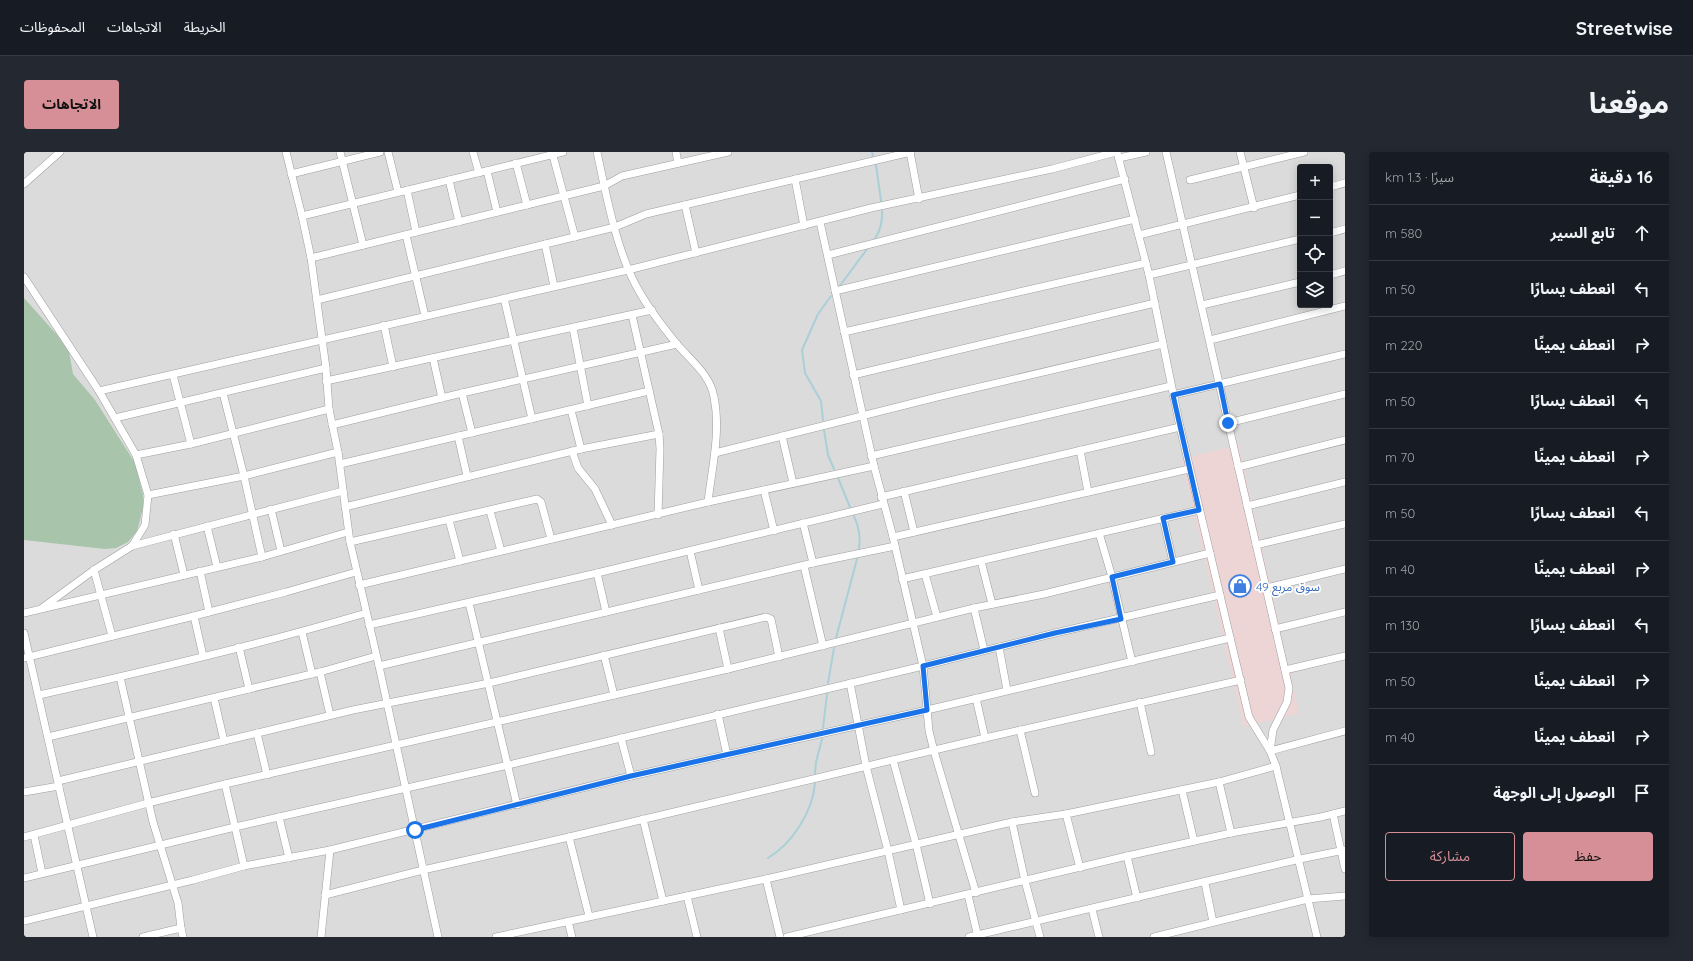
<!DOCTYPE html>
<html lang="ar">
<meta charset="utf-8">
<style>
body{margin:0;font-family:Quicksand,"Noto Sans Arabic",sans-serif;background:#242831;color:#f1f3f6;direction:rtl}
.controls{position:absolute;right:12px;top:12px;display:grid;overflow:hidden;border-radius:4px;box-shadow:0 2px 10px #0003}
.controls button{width:36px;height:36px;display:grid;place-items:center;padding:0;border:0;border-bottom:1px solid #363941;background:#171b24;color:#f1f3f6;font:20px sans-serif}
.stop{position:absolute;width:12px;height:12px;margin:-9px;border:3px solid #1a73e8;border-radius:50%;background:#fff}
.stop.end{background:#1a73e8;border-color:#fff;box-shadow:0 1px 4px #0008}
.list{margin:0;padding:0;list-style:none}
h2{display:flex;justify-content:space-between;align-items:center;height:52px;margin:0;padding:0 16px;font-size:17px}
h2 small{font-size:13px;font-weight:400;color:#9ea1a6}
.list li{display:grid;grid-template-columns:26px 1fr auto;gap:12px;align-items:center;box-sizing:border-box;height:56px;padding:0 16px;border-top:1px solid #363941}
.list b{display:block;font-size:15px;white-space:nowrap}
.list em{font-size:13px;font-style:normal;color:#9ea1a6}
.actions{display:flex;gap:8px;padding:12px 16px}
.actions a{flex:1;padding:9px 0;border:1px solid #d68f96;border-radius:4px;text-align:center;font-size:14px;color:#d68f96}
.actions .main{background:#d68f96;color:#111}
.icon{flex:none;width:22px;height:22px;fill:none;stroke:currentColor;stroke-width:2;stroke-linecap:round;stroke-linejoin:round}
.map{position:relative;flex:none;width:1321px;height:785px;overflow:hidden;direction:ltr;border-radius:4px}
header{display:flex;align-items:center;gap:24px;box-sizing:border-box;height:56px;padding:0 20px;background:#171b24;border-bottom:1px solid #363941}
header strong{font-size:19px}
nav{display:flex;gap:22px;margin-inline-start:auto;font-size:14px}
.intro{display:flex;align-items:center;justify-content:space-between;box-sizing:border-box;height:96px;padding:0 24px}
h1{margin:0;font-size:28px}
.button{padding:10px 18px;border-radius:4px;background:#d68f96;color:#111;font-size:14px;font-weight:700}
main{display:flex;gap:24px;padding:0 24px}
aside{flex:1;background:#171b24;border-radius:4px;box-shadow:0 2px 10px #0003}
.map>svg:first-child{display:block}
.residential{fill:#dbdbdb;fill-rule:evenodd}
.commercial{fill:#edd5d6}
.cemetery{fill:#a8c4aa}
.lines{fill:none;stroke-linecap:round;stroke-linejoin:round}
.stream{stroke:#a9d0d7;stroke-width:2}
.minor-casing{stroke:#9e9e9e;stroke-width:8}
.minor{stroke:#fff;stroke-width:7}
.route{stroke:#1a73e8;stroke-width:5}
.labels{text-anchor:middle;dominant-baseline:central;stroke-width:3.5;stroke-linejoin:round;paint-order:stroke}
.shop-label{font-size:12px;fill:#366cbe;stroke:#fff;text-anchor:start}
</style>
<header>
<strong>Streetwise</strong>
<nav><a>الخريطة</a><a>الاتجاهات</a><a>المحفوظات</a></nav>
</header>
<div class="intro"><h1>موقعنا</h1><a class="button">الاتجاهات</a></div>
<main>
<aside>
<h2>16 دقيقة<small>سيرًا · 1.3 km</small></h2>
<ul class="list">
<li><svg class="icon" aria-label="ahead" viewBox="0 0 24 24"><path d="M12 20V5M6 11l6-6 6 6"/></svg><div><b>تابع السير</b></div><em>580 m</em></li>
<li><svg class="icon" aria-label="left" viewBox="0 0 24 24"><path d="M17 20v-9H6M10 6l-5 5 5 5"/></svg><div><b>انعطف يسارًا</b></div><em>50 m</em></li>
<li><svg class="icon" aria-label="right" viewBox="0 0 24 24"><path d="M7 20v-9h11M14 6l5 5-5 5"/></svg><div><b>انعطف يمينًا</b></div><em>220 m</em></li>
<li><svg class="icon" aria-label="left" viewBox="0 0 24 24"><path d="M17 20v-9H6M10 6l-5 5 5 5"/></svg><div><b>انعطف يسارًا</b></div><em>50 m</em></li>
<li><svg class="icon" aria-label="right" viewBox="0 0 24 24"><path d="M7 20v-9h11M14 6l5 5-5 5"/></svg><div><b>انعطف يمينًا</b></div><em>70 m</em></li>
<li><svg class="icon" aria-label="left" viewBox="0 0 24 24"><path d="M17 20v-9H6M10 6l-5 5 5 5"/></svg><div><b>انعطف يسارًا</b></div><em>50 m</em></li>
<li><svg class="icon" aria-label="right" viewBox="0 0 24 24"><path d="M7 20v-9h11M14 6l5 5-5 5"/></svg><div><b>انعطف يمينًا</b></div><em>40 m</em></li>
<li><svg class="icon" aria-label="left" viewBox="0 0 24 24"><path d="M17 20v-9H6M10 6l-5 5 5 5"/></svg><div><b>انعطف يسارًا</b></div><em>130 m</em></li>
<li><svg class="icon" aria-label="right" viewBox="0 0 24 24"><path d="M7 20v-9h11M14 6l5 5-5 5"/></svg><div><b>انعطف يمينًا</b></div><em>50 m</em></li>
<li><svg class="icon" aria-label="right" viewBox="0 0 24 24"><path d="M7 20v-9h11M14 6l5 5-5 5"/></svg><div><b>انعطف يمينًا</b></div><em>40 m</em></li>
<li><svg class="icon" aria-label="arrive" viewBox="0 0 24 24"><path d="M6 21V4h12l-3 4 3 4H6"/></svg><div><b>الوصول إلى الوجهة</b></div></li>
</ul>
<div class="actions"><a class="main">حفظ</a><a>مشاركة</a></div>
</aside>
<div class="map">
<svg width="1321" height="785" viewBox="0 0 1321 785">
<rect width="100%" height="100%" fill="#edeae4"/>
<path class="residential" d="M0 0H1321V785H0ZM1276 15H1306V153H1276Z"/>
<polygon class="commercial" points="1215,293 1275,561 1220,575 1157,307"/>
<polygon class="cemetery" points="0,146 34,184 45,200 49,222 71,248 111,311 119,343 119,356 113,379 104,390 92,396 81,397 0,388"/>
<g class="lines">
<g class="stream">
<polyline points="848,0 849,4"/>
<polyline points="852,13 857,49"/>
<path d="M851 86C856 80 859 67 858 59"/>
<polyline points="815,135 843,97"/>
<polyline points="799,268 797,249 781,221 778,198 794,162 807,144"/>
<polyline points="800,278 804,303 810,317"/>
<polyline points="814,326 826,355"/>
<path d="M830 364C835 375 837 385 835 397"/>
<polyline points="812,486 833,407"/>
<polyline points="804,531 810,496"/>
<polyline points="799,576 803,542"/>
<polyline points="791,621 792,610 798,587"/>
<path d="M744 706C768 692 789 659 791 631"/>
</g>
<g class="minor-casing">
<g id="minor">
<polyline points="262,0 278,64 287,106 302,216 305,257 314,300 326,390 355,514 414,785"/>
<polyline points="316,0 339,93"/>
<polyline points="364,0 374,40"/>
<polyline points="449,0 455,21"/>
<polyline points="528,0 551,85"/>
<path d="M573 0C582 42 593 102 615 139 625 157 639 175 652 191 666 208 686 222 690 245 697 280 688 315 684 350"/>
<polyline points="652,0 654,11"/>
<polyline points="886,0 895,47"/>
<polyline points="1093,0 1125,123 1156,275 1225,565 1246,599 1252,614 1293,785"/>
<polyline points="1142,0 1265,536 1263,550 1249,578 1246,599 1321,579"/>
<polyline points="1216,0 1230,56"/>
<polyline points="1095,6 1122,0"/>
<polyline points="492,11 503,53"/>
<polyline points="463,19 473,60"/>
<polyline points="267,22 356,0"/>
<polyline points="771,27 780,74"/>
<polyline points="425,28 435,70"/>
<polyline points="1166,28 1280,0"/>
<polyline points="0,32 36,0"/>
<polyline points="1306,35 1321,31"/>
<polyline points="383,38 392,80"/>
<polyline points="661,53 672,101"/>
<polyline points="278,64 539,0"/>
<polyline points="796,70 850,314 869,385 899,514 905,579 910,599 952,741"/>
<polyline points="1306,81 1321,77"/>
<polyline points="382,83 401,164"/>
<polyline points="1115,83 1276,43"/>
<polyline points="521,92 530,134"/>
<polyline points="804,103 1101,27"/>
<polyline points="287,106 580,34 598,24 704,0"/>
<polyline points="1125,123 1276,87"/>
<polyline points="1306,123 1321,119"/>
<polyline points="0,125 75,239 112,303 124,343 121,373 108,394 70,418 18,456"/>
<polyline points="811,139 1111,67"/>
<polyline points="480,146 508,267"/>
<polyline points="293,148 591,75 622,62 887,0"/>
<polyline points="1178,153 1276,130"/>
<polyline points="608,163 635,282 636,297 634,363"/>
<polyline points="360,173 369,215"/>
<polyline points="549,176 564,254"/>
<polyline points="820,180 1122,111"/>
<polyline points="1186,188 1321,154"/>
<polyline points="409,206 418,246"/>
<polyline points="149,223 167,292"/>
<polyline points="829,223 1131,151"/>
<polyline points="302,229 628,158"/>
<polyline points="75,239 604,118 847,56 1028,17 1092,0"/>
<polyline points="199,241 220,324 238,405"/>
<polyline points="438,241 448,281"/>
<polyline points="1149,243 1321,202"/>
<polyline points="547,258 557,297"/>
<polyline points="91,266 302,216"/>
<polyline points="1204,271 1321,242"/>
<polyline points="308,273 438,241 653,192"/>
<polyline points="434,284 443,324"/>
<polyline points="758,284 769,331"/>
<polyline points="1056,298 1064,340"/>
<polyline points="548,299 554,316 571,337 588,373"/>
<polyline points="691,301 913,245 1139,192"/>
<polyline points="112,303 167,292 305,257"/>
<polyline points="847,304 1147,234"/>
<polyline points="316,312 625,239"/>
<polyline points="1214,315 1321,288"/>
<polyline points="740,338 750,379"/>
<polyline points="880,339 890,380"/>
<polyline points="124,343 220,324 314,300"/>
<polyline points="857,345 1156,275"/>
<polyline points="1223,354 1321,330"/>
<polyline points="321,355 557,297 635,282"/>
<polyline points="247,357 257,399"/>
<polyline points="466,359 477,399"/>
<polyline points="1139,366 1149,410"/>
<polyline points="425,368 436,409"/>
<polyline points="779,371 789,411"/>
<polyline points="183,374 193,415"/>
<polyline points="1075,381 1088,425 1108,510"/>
<polyline points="150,382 160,423"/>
<polyline points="869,385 1165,317"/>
<polyline points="326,390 513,347 517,350 527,387"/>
<polyline points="1232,393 1321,372"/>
<polyline points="108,394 319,339"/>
<polyline points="666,399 675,438"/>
<polyline points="957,409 968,452"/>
<polyline points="780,414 799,494"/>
<polyline points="70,418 88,484"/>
<polyline points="176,419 185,460"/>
<polyline points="573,421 582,460"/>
<polyline points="901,422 913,465"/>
<polyline points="878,427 1175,358"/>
<polyline points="335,433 684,350 850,314"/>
<polyline points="1242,436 1321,417"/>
<polyline points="445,451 493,653"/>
<polyline points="950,456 960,498"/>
<polyline points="0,461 238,405 324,380"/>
<polyline points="170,464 179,504"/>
<polyline points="345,473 573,421 859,352"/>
<polyline points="695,476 704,517"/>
<polyline points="1251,477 1321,460"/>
<polyline points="278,480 288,522"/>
<polyline points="0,481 69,785"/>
<polyline points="215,495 225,537"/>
<polyline points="975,495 983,538"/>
<polyline points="580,503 590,543"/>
<polyline points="0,506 170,464 262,440 332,420"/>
<polyline points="355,514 789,411 871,394"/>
<polyline points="1261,518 1321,504"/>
<polyline points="296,520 306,563"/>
<polyline points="96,525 129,670 154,751 157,776"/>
<polyline points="826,531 842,614 864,699 877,758"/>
<path d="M15 543C124 519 234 493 342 461"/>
<polyline points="190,546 200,589"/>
<polyline points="952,546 961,586"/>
<polyline points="1116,550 1127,600"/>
<polyline points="694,562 703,603"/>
<polyline points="996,578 1011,641"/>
<polyline points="233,581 243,623"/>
<polyline points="24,585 296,520 352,504"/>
<polyline points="597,586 607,624"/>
<polyline points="869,608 892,692 906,752"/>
<polyline points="34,629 329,558 465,531 742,465 747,467 755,505"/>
<polyline points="1195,630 1207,681"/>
<polyline points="201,632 220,714 306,698 607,624 903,558 1206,486"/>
<polyline points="1158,638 1170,689"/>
<polyline points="0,640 35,634"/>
<polyline points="1042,662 1056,716"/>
<polyline points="1309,662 1321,717"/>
<polyline points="255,665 265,706"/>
<polyline points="619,667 639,749"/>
<polyline points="988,670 1001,729 1016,785"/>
<polyline points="10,683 18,721"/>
<polyline points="0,685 124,651 201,632 704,517 950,456 1020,442 1186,401"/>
<polyline points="545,685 565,764"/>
<polyline points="1103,704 1113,746"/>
<polyline points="0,726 211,675 484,613 899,514 1031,481 1196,443"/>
<polyline points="742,727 756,785"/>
<polyline points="1181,731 1189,770"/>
<polyline points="301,743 399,718 545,685 961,586 1217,528"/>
<polyline points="944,743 954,785"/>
<polyline points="663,744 673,785"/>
<polyline points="1068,757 1075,785"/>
<polyline points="0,769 169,728 220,714"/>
<polyline points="544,769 548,785"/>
<polyline points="119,785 157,776 159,785"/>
<polyline points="297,785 306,698"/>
<polyline points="472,785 742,727 988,670 1042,662 1195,630 1252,614"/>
<polyline points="763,785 1103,704 1207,681 1297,665 1321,659"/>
<polyline points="945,785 1276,707 1321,698"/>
<polyline points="1130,785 1284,747 1321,744"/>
</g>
</g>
<use href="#minor" class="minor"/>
</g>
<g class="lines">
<polyline class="route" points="391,678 607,624 903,558 899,514 1031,481 1097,467 1088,425 1149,410 1139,366 1175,358 1149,243 1196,232 1204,271"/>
</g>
<defs>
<g id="shop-ring" transform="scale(1.15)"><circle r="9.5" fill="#fff" stroke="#3f7fe0" stroke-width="1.5"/><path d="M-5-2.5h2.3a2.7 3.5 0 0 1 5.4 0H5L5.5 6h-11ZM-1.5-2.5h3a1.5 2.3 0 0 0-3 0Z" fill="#3f7fe0"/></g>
</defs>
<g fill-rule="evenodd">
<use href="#shop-ring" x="1216" y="434"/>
</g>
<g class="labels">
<g class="shop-label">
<text x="1232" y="434">سوق مربع 49</text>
</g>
</g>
</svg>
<div class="controls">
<button>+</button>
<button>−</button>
<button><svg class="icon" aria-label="locate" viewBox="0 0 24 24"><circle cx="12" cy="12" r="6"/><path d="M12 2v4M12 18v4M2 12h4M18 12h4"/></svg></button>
<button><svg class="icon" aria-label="layers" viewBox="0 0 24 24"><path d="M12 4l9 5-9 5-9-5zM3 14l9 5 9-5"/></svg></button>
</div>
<div class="stop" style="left:391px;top:678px"></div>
<div class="stop end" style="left:1204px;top:271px"></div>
</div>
</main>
